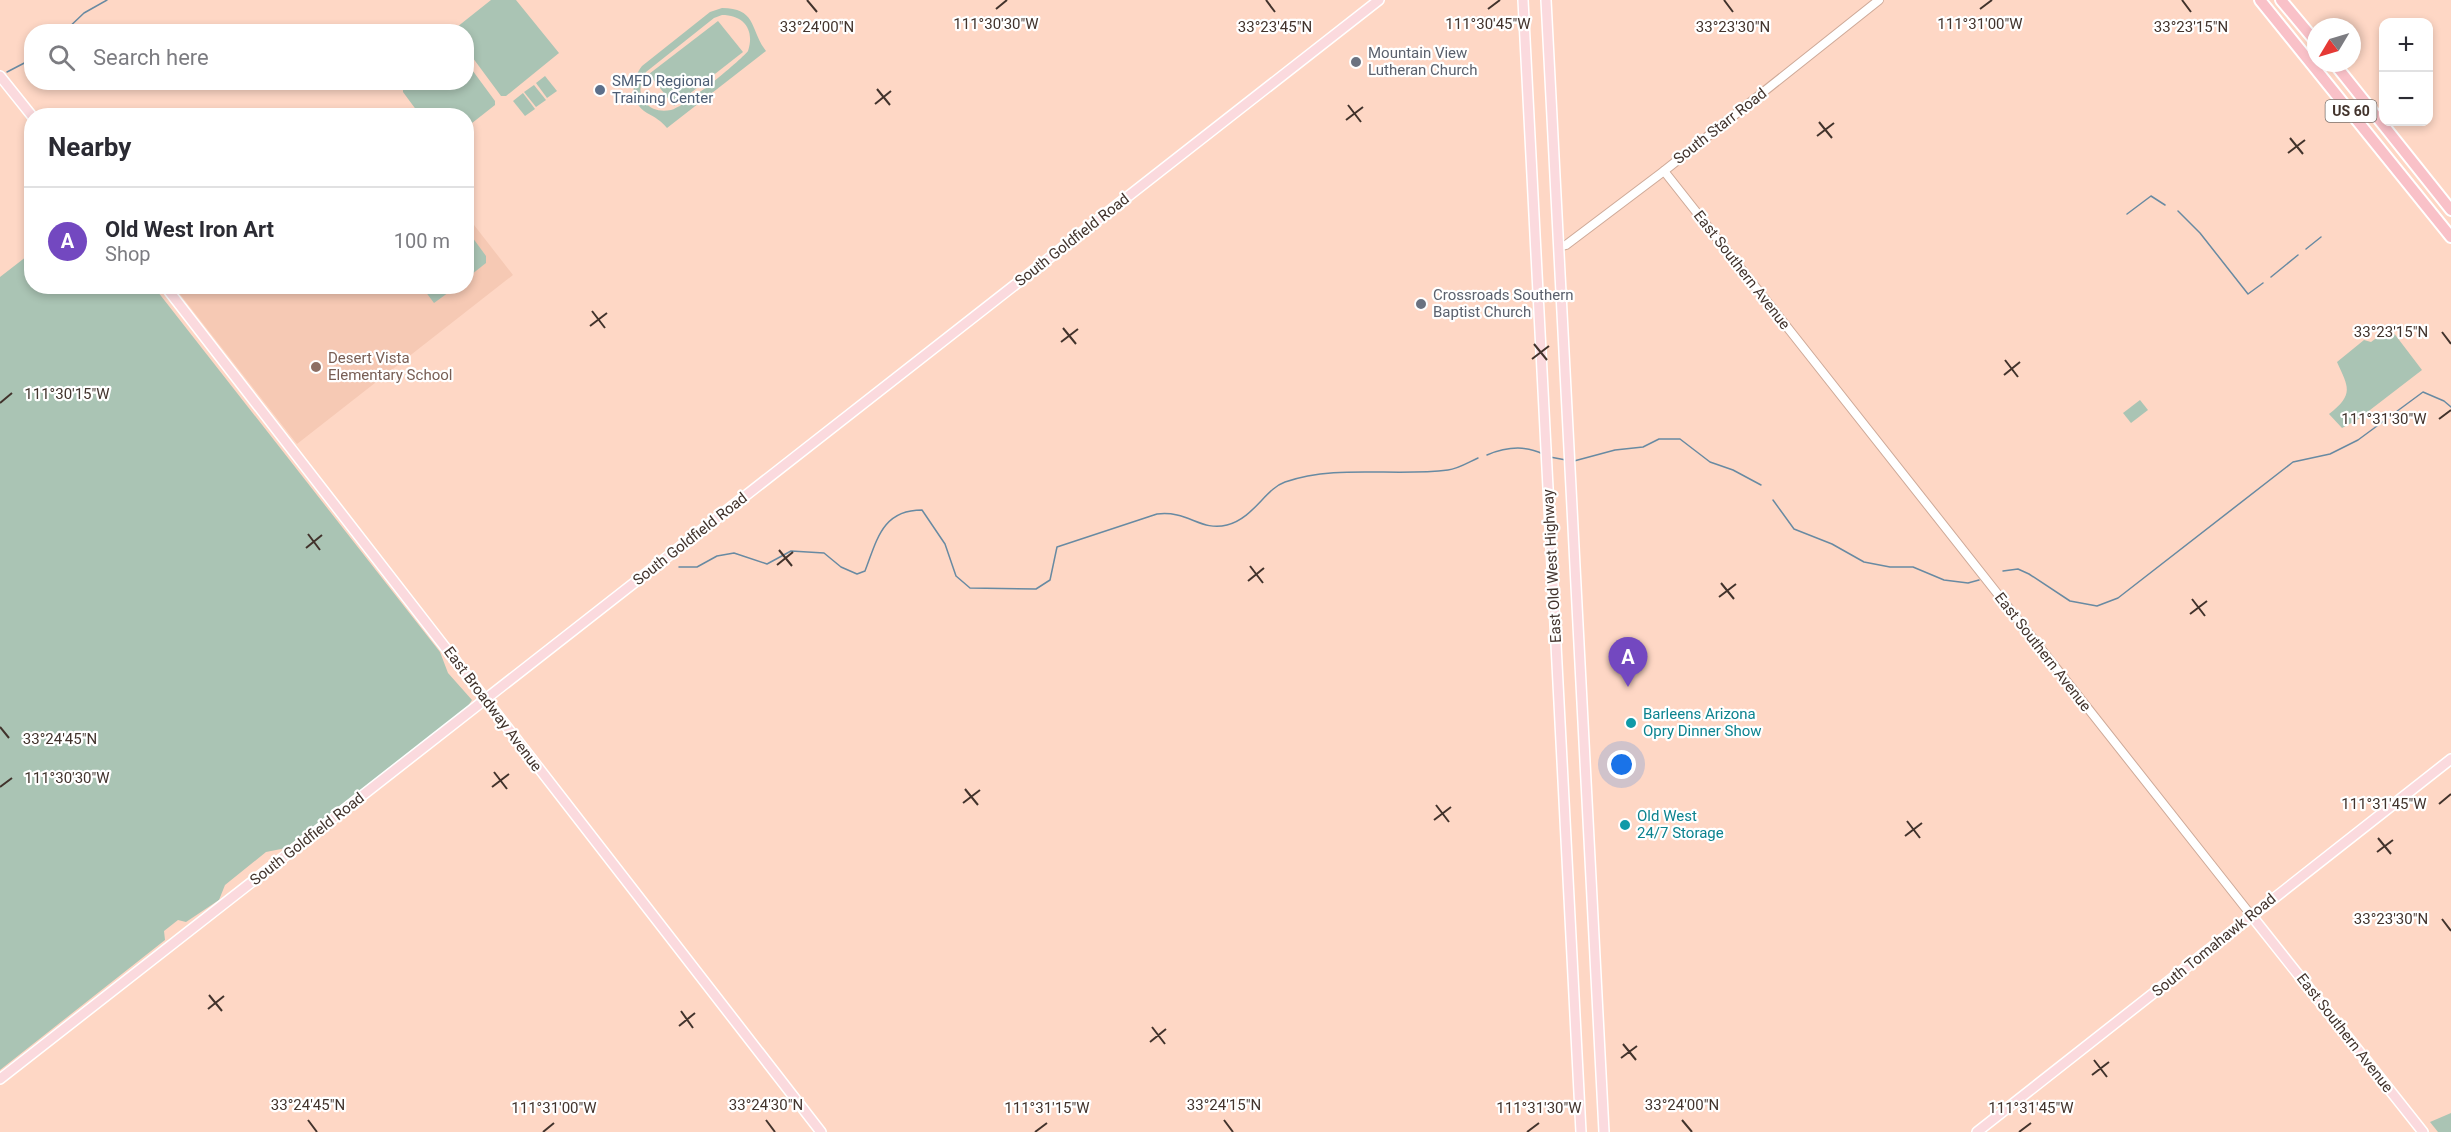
<!DOCTYPE html>
<meta charset="utf-8">
<style>
body{margin:0;font-family:Roboto,sans-serif;background:#f2f2f3;color:#2b2b33}
.controls{position:absolute;right:18px;top:18px;display:grid;overflow:hidden;border-radius:12px;box-shadow:0 3px 9px #0003}
.controls button{width:54px;height:54px;display:grid;place-items:center;padding:0;border:0;border-bottom:2px solid #e1e1e2;background:#fff;color:#2b2b33;font:30px sans-serif}
.compass{position:absolute;left:2307px;top:18px;width:54px;height:54px;border-radius:50%;background:#fff;box-shadow:0 3px 9px #0003;rotate:232deg}
.you{position:absolute;left:1622px;top:765px;width:21px;height:21px;margin:-15px;border:4px solid #fff;border-radius:50%;background:#1a73e8;box-shadow:0 0 0 9px #1a73e833}
.badge{display:grid;place-items:center;width:39px;height:39px;border-radius:50%;background:#7348c0;color:#fff;font-size:20px;font-weight:700}
.pin{position:absolute;translate:-50% -50px;filter:drop-shadow(0 2px 3px #0008)}
.pin::after{content:'';position:absolute;top:32px;width:21px;height:18px;background:inherit;clip-path:polygon(0 0,100% 0,50% 100%)}
.list{margin:0;padding:0;list-style:none}
h2{display:flex;justify-content:space-between;align-items:center;height:78px;margin:0;padding:0 24px;font-size:26px}
h2 small{font-size:20px;font-weight:400;color:#7c7c81}
.list li{display:grid;grid-template-columns:39px 1fr auto;gap:18px;align-items:center;box-sizing:border-box;height:108px;padding:0 24px;border-top:2px solid #e1e1e2}
.list b{display:block;font-size:22px;white-space:nowrap}
.list p{margin:0;font-size:20px;white-space:nowrap;color:#7c7c81}
.list em{font-size:20px;font-style:normal;color:#7c7c81}
.icon{flex:none;width:33px;height:33px;fill:none;stroke:currentColor;stroke-width:2;stroke-linecap:round;stroke-linejoin:round}
.map{position:relative;flex:none;width:2451px;height:1132px;overflow:hidden}
.search{position:absolute;background:#fff;box-shadow:0 3px 9px #0003;left:24px;top:24px;width:450px;height:66px;display:flex;align-items:center;gap:15px;box-sizing:border-box;padding:0 21px;border-radius:24px;color:#7c7c81;font-size:22px}
.panel{position:absolute;background:#fff;box-shadow:0 3px 9px #0003;left:24px;top:108px;width:450px;height:186px;border-radius:24px}
.map>svg:first-child{display:block}
.built{fill:#f6c9b4}
.green{fill:#aac4b4;fill-rule:evenodd}
.lines{fill:none;stroke-linecap:round;stroke-linejoin:round}
.stream{stroke:#688aa2;stroke-width:1.5}
.minor-casing{stroke:#cea998;stroke-width:10}
.major-casing{stroke:#fff;stroke-width:12}
.highway-casing{stroke:#fff;stroke-width:14}
.minor{stroke:#fff;stroke-width:8}
.major{stroke:#fbdade;stroke-width:9}
.highway{stroke:#f9c1c8;stroke-width:10}
.ticks{fill:none;stroke:#42332c;stroke-width:2}
.worship-dot{fill:#6b7280;stroke:#fff;stroke-width:2}
.service-dot{fill:#5c6f8a;stroke:#fff;stroke-width:2}
.education-dot{fill:#8d6e63;stroke:#fff;stroke-width:2}
.culture-dot{fill:#0f9aa8;stroke:#fff;stroke-width:2}
.labels{text-anchor:middle;dominant-baseline:central;stroke-width:4.5;stroke-linejoin:round;paint-order:stroke}
.shield{fill:#fff;stroke:#7b706b;stroke-width:1.5}
.shield-label{font-size:14px;font-weight:bold;fill:#42332c}
.worship-label{font-size:15px;fill:#5b616d;stroke:#fff;text-anchor:start}
.service-label{font-size:15px;fill:#4e5e75;stroke:#fff;text-anchor:start}
.street-label{font-size:15px;fill:#42332c;stroke:#fff}
.education-label{font-size:15px;fill:#785e54;stroke:#fff;text-anchor:start}
.culture-label{font-size:15px;fill:#0d838f;stroke:#fff;text-anchor:start}
.ticks-label{font-size:15px;text-anchor:middle;fill:#42332c;stroke:#fff;stroke-width:4.5;stroke-linejoin:round;paint-order:stroke}
</style>
<div class="map">
<svg width="2451" height="1132" viewBox="0 0 2451 1132">
<rect width="100%" height="100%" fill="#fed7c5"/>
<polygon class="built" points="467,216 513,275 297,444 176,289 180,286 466,286"/>
<g class="green">
<polygon points="491,0 516,0 559,53 506,96 501,96 467,50 466,32 452,31"/>
<path d="M722 8C757 8 750 30 766 51L667 128C660 120 656 118 647 113 629 103 631 80 642 66L710 12ZM722 15C744 15 755 30 748 51 739 62 683 108 671 110 661 112 651 110 645 102 637 92 641 82 646 72L714 18Z"/>
<polygon points="718,21 743,52 674,106 649,74"/>
<polygon points="467,63 495,101 495,105 467,127 466,116 420,115 403,92 403,83 466,82"/>
<polygon points="545,76 557,91 547,98 536,83"/>
<polygon points="534,85 546,100 536,107 524,92"/>
<polygon points="523,93 535,109 525,116 513,101"/>
<polygon points="467,230 486,256 486,263 467,278"/>
<polygon points="31,253 32,286 154,287 440,652 448,673 472,700 468,706 286,848 266,852 225,885 219,900 186,922 178,920 164,931 165,940 0,1070 0,277"/>
<polygon points="422,287 456,287 434,303"/>
<path d="M2390 328 2422 370 2357 420 2342 428 2329 414C2355 394 2348 387 2337 362L2364 340 2371 342Z"/>
<polygon points="2140,400 2148,410 2131,423 2123,413"/>
<polygon points="2451,1113 2451,1132 2438,1132 2430,1122"/>
</g>
<g class="lines">
<g class="stream">
<polyline points="64,32 84,13 107,0"/>
<polyline points="7,72 32,59"/>
<polyline points="2178,211 2200,233 2248,294 2263,283"/>
<polyline points="2127,214 2151,196 2165,205"/>
<polyline points="2306,249 2321,237"/>
<polyline points="2271,277 2298,255"/>
<path d="M1487 455C1506 447 1525 445 1543 454"/>
<polyline points="1550,457 1566,460"/>
<polyline points="1574,461 1615,450 1643,447 1659,439 1680,439 1710,462 1733,470 1761,485"/>
<polyline points="1773,500 1794,529 1832,544 1864,562 1890,567 1913,567 1944,580 1968,583 1979,580"/>
<path d="M679 567H697L717 556 734 553 767 564 791 551 824 553 841 567 857 574 865 571C877 540 882 510 922 510L945 544 956 576 970 588 1036 589 1050 580 1057 547 1157 514C1188 510 1201 532 1227 525 1254 518 1265 489 1285 482 1337 464 1394 477 1448 470 1458 469 1469 462 1478 458"/>
<polyline points="2003,571 2018,569 2029,574 2070,601 2097,606 2118,598 2293,462 2330,454 2358,440 2423,392 2444,401 2451,407"/>
</g>
<g class="minor-casing">
<g id="minor">
<polyline points="1664,171 2251,915"/>
<polyline points="1559,247 1566,245 1664,171 1879,0"/>
</g>
</g>
<g class="major-casing">
<g id="major">
<polyline points="1523,0 1581,1132"/>
<polyline points="1546,0 1604,1132"/>
<polyline points="0,76 32,116"/>
<polyline points="165,286 821,1132"/>
<polyline points="2251,915 2423,1132"/>
<polyline points="0,1079 1379,0"/>
<polyline points="1977,1132 2451,759"/>
</g>
</g>
<g class="highway-casing">
<g id="highway">
<polyline points="2260,0 2451,237"/>
<polyline points="2281,0 2316,42"/>
<polyline points="2334,63 2451,210"/>
</g>
</g>
<use href="#minor" class="minor"/>
<use href="#major" class="major"/>
<use href="#highway" class="highway"/>
</g>
<path class="ticks" d="M807 0 817 12M1266 0 1275 12M1724 0 1733 12M2182 0 2191 12M996 9 1007 0M1488 9 1500 0M1980 9 1992 0M877 89 890 105M875 104 891 91M1348 105 1361 122M1346 120 1363 107M1819 122 1832 138M1817 136 1834 123M2290 138 2303 154M2288 153 2305 140M592 311 605 328M590 326 607 313M1063 328 1076 344M2442 332 2451 344M1061 342 1078 329M1534 344 1547 360M1532 359 1549 346M2005 360 2018 377M2004 375 2020 362M0 403 12 393M2439 419 2451 410M308 534 320 550M306 548 322 535M779 550 792 566M777 565 793 552M1250 566 1263 583M1248 581 1264 568M1721 583 1734 599M1719 597 1736 584M2192 599 2205 616M2190 614 2207 601M0 727 9 738M494 772 507 789M0 787 12 778M492 787 509 774M965 789 978 805M963 803 980 790M2439 804 2451 794M1436 805 1449 822M1434 820 1451 807M1907 821 1920 838M1905 836 1922 823M2378 838 2391 854M2377 852 2393 840M2442 919 2451 931M209 995 222 1011M208 1009 224 996M681 1011 693 1028M679 1026 695 1013M1152 1027 1165 1044M1150 1042 1166 1029M1623 1044 1636 1060M1621 1058 1637 1046M2094 1060 2107 1077M2092 1075 2109 1062M308 1120 317 1132M766 1120 775 1132M1224 1120 1233 1132M1682 1120 1692 1132M543 1132 554 1123M1035 1132 1047 1123M1527 1132 1539 1123M2019 1132 2031 1123"/>
<g class="worship-dot">
<circle cx="1356" cy="62" r="6"/>
<circle cx="1421" cy="304" r="6"/>
</g>
<circle class="service-dot" cx="600" cy="90" r="6"/>
<circle class="education-dot" cx="316" cy="367" r="6"/>
<g class="culture-dot">
<circle cx="1631" cy="723" r="6"/>
<circle cx="1625" cy="825" r="6"/>
</g>
<g class="labels">
<rect class="shield" x="2325.5" y="100" width="51" height="22" rx="4.5"/>
<g class="shield-label">
<text x="2351" y="111">US 60</text>
</g>
<g class="worship-label">
<text x="1368" y="53">Mountain View<tspan x="1368" dy="17">Lutheran Church</tspan></text>
<text x="1433" y="295">Crossroads Southern<tspan x="1433" dy="17">Baptist Church</tspan></text>
</g>
<g class="service-label">
<text x="612" y="81">SMFD Regional<tspan x="612" dy="17">Training Center</tspan></text>
</g>
<g class="street-label">
<text transform="translate(1720 126) rotate(-38)">South Starr Road</text>
<text transform="translate(1072 240) rotate(-38)">South Goldfield Road</text>
<text transform="translate(1742 270) rotate(52)">East Southern Avenue</text>
<text transform="translate(690 539) rotate(-38)">South Goldfield Road</text>
<text transform="translate(1552 566) rotate(-93)">East Old West Highway</text>
<text transform="translate(2043 652) rotate(52)">East Southern Avenue</text>
<text transform="translate(493 709) rotate(53)">East Broadway Avenue</text>
<text transform="translate(307 839) rotate(-38)">South Goldfield Road</text>
<text transform="translate(2214 945) rotate(-39)">South Tomahawk Road</text>
<text transform="translate(2345 1033) rotate(52)">East Southern Avenue</text>
</g>
<g class="education-label">
<text x="328" y="358">Desert Vista<tspan x="328" dy="17">Elementary School</tspan></text>
</g>
<g class="culture-label">
<text x="1643" y="714">Barleens Arizona<tspan x="1643" dy="17">Opry Dinner Show</tspan></text>
<text x="1637" y="816">Old West<tspan x="1637" dy="17">24/7 Storage</tspan></text>
</g>
</g>
<g class="ticks-label">
<text x="996" y="29">111°30'30"W</text>
<text x="1488" y="29">111°30'45"W</text>
<text x="1980" y="29">111°31'00"W</text>
<text x="817" y="32">33°24'00"N</text>
<text x="1275" y="32">33°23'45"N</text>
<text x="1733" y="32">33°23'30"N</text>
<text x="2191" y="32">33°23'15"N</text>
<text x="2391" y="337">33°23'15"N</text>
<text x="67" y="399">111°30'15"W</text>
<text x="2384" y="424">111°31'30"W</text>
<text x="60" y="744">33°24'45"N</text>
<text x="67" y="783">111°30'30"W</text>
<text x="2384" y="809">111°31'45"W</text>
<text x="2391" y="924">33°23'30"N</text>
<text x="308" y="1110">33°24'45"N</text>
<text x="766" y="1110">33°24'30"N</text>
<text x="1224" y="1110">33°24'15"N</text>
<text x="1682" y="1110">33°24'00"N</text>
<text x="554" y="1113">111°31'00"W</text>
<text x="1047" y="1113">111°31'15"W</text>
<text x="1539" y="1113">111°31'30"W</text>
<text x="2031" y="1113">111°31'45"W</text>
</g>
</svg>
<div class="controls">
<button>+</button>
<button>−</button>
</div>
<svg class="compass" viewBox="-18 -18 36 36"><path d="M0-13l5 13h-10z" fill="#e53935"/><path d="M0 13l5-13h-10z" fill="#7c7c81"/></svg>
<div class="you"></div>
<div class="pin badge" style="left:1628px;top:687px">A</div>
<div class="search"><svg class="icon" aria-label="search" viewBox="0 0 24 24"><circle cx="10" cy="10" r="6"/><path d="M15 15l6 6"/></svg>Search here</div>
<section class="panel">
<h2>Nearby<small></small></h2>
<ul class="list">
<li><span class="badge">A</span><div><b>Old West Iron Art</b><p>Shop</p></div><em>100 m</em></li>
</ul>
</section>
</div>
